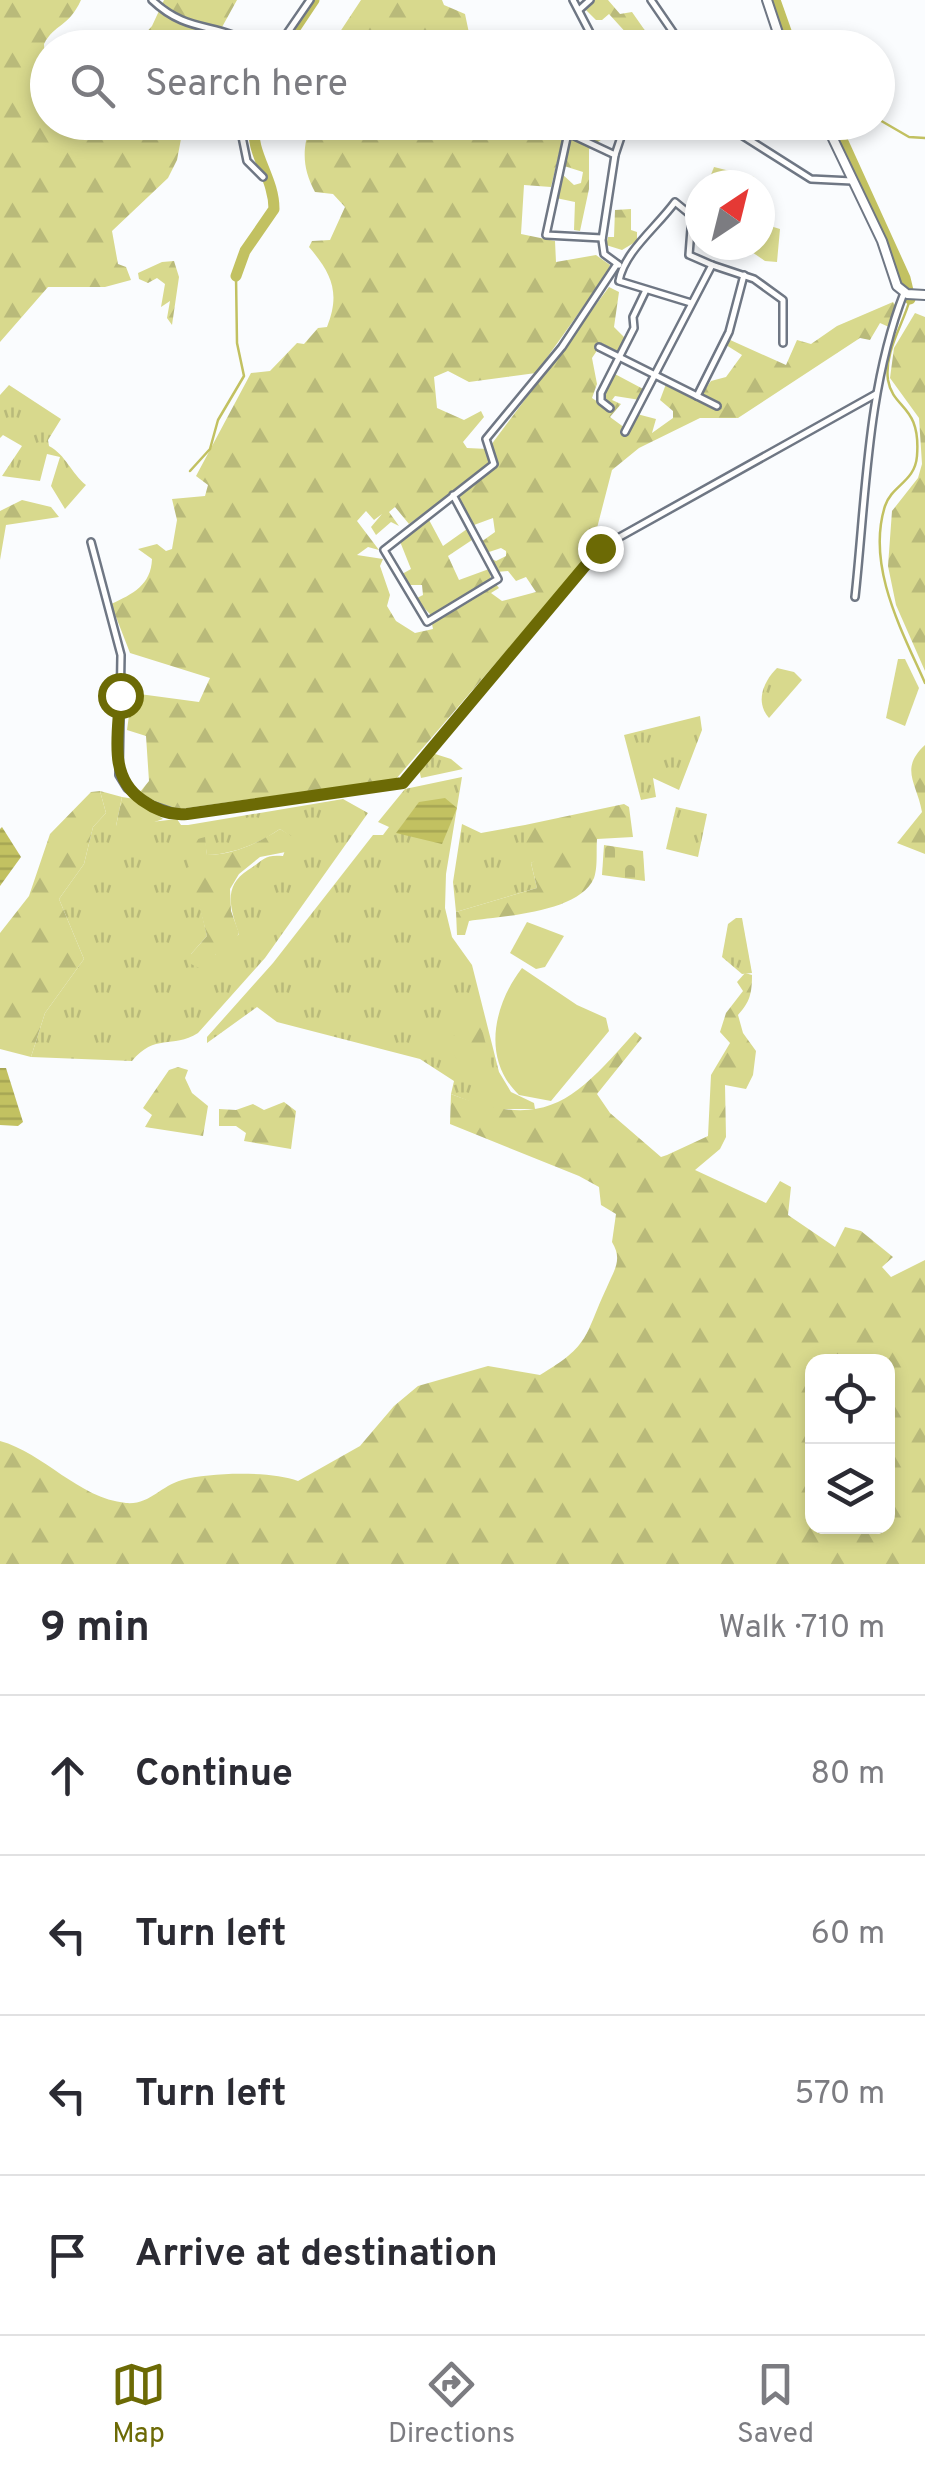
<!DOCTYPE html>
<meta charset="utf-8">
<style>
body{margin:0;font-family:Overpass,sans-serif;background:#f2f2f3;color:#2b2b33}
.controls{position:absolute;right:30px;bottom:30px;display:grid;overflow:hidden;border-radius:20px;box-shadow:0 5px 15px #0003}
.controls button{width:90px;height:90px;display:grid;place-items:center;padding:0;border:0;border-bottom:2px solid #e1e1e2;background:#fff;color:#2b2b33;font:50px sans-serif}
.compass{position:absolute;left:685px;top:170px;width:90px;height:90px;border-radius:50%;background:#fff;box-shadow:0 5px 15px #0003;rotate:35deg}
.stop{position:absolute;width:30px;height:30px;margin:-22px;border:8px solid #6c6a05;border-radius:50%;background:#fff}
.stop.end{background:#6c6a05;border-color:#fff;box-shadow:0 2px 10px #0008}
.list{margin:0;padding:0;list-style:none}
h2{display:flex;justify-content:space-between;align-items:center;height:130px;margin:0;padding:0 40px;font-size:42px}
h2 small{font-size:32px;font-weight:400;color:#7c7c81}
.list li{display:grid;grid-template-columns:65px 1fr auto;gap:30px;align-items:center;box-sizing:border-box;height:160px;padding:0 40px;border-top:2px solid #e1e1e2}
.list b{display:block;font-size:38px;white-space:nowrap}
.list em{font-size:32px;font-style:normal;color:#7c7c81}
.icon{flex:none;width:55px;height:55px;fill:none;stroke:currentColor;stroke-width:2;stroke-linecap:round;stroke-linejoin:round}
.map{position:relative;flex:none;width:925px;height:1564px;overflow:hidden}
.search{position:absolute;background:#fff;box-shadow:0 5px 15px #0003;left:30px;right:30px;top:30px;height:110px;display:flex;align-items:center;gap:25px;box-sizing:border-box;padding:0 35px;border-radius:55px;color:#7c7c81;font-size:38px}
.sheet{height:770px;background:#fff}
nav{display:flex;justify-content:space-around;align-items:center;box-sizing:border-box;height:140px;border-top:2px solid #e1e1e2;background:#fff;font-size:28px;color:#7c7c81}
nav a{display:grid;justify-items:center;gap:5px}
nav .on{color:#6c6a05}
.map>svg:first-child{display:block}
.grass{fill:url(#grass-tufts);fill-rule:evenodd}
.forest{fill:url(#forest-firs);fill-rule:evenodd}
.cemetery{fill:url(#cemetery-stones)}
.park{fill:#d8d98d}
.water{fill:url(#water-rules)}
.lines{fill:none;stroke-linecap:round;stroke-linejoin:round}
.stream{stroke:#c2c161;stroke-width:2.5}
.river{stroke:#c2c161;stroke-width:11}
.minor-casing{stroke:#6f7784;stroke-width:10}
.secondary-casing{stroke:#6f7784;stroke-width:12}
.minor{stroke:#fff;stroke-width:5}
.secondary{stroke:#fff;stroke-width:8}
.route{stroke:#6c6a05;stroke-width:12}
</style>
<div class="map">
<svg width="925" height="1564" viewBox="0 0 925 1564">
<defs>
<pattern id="grass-tufts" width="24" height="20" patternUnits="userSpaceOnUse" patternTransform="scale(2.5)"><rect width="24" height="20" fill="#d8d98d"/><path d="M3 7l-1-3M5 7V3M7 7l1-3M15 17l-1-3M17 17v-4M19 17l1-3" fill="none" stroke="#b9ba7a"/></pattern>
<pattern id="forest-firs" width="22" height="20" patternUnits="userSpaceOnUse" patternTransform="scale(2.5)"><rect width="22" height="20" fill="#d8d98d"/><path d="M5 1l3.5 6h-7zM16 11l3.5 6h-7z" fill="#b9ba7a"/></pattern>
<pattern id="cemetery-stones" width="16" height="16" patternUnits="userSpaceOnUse" patternTransform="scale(2.5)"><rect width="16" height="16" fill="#d8d98d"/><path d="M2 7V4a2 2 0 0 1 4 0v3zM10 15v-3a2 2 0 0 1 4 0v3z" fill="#b9ba7a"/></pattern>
<pattern id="water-rules" width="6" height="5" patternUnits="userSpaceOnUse" patternTransform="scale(2.5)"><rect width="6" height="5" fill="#c2c161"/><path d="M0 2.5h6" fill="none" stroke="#a6a654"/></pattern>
</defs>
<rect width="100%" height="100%" fill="#fafcfe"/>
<g class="grass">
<path d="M9 385 61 419 48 440 49 446C66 455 71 473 86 485L65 509 51 486 60 457 47 454 40 481 2 476 22 446 3 435 0 438V395Z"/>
<path d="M777 668 794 672 802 680 769 718C755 702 763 682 777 668Z"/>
<polygon points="700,716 702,730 679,790 653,778 656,797 641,800 624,735"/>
<polygon points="432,753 451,759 463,769 421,778 419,769"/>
<polygon points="462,777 446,874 445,908 452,937 472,965 499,1072 511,1092 534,1103 535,1109 489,1109 451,1094 454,1081 420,1059 277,1022 257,1007 207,1043 207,1037 273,963 373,835 383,835 389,827 378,822 405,789"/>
<path d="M100 791 122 797 116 826 177 819 181 825H188L343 799 368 813 265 958 198 1033C172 1049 155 1033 132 1061L31 1057 45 1013 84 959 59 899 84 864 93 827 106 813ZM280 829 290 836 283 856C263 854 263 861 248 870 223 886 230 908 239 934L215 955 191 954 207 936 199 902 204 837 207 855C233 854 258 844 280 829Z"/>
<polygon points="676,807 707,814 698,857 666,849"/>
<polygon points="462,824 481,833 525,825 525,850 537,848 540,859 531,863 537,888 456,912 453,882"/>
<polygon points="736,918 742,918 752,973 742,974 722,957 728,924"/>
</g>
<g class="forest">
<path d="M0 0H81C68 28 55 23 44 44L48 122 184 123 177 160 168 178 112 231 118 264 126 267 131 280 105 287H48L0 342Z"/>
<polygon points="164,0 237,0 211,47 132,48 152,26"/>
<polygon points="361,0 442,0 444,5 465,14 469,33 499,32 492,47 330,47"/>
<polygon points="594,0 608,0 620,14 632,12 646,32 647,47 639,47 609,14 602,20 596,20 584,8"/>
<path d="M311 123H549L563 137 551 187 524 185 521 234 555 241 556 262 596 255 610 265 608 272 536 373 469 382 448 371 434 377 437 408 464 420 481 411 484 417 463 442 467 448 488 449 609 287 619 292 614 327 626 339 618 353 602 343 592 358 597 384 592 398 610 410 602 398 613 373 645 390 640 400 615 396 612 400 621 404 610 417 625 428 626 435 637 414 656 419 652 433 673 418V411L660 400 666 384 705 402 701 395 711 381 726 377 742 355 726 345 728 339 786 365 797 340 811 344 837 326 893 302 896 306 889 327 880 323 870 340 860 338 738 418H700L639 448 612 470 597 528 600 542 396 779 179 809 165 807 140 792 149 781 146 736 127 730 132 693 199 702 210 678 130 653 111 604C133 594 151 585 152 559L138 549 157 544 166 551 172 549 177 520 172 499 205 496 208 485 196 476 251 373 270 371 297 343 304 344 318 328 327 327C341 292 331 273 309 247L312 241 330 240 345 207 333 194 315 192C302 167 302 149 311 123ZM454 491 477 537 474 525 493 518 495 532 481 542 486 553 501 548 506 551V556L496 561 488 557 496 572 508 571 516 581 526 577 536 592 502 601 491 593 499 588 495 583 485 585 491 579 489 569 459 580 448 556 472 540 467 529 443 546 428 518 399 539 411 569 402 574 408 585H422L423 595 415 599 430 614 433 629 415 633 396 621 387 606 390 595 380 566 383 559 357 555 368 547 379 550 357 521 366 511 374 520 382 514 371 527 376 535 391 522 399 526 389 512 395 507 409 524Z"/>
<polygon points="602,134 606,136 589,149 589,189 580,231 574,230 575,202 556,198 561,173 574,185 581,183 583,172 564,166 571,137 584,142"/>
<polygon points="714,167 754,177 753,185 707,185"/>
<polygon points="631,209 631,230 637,232 637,241 622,250 606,245 608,237 614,237 615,210"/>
<polygon points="760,223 780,229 777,262 765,261 749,250 749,245 760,245"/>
<polygon points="174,261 179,277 172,325 167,318 170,301 161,307 165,284 157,278 148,283 139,279 138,273 162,262"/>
<polygon points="915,313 925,317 925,671 896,605 888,566 892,511 918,478 922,464 919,418 890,378 894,348"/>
<polygon points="22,500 51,507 59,517 6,525 0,560 0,511"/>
<path d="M925 745V854L897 843 922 812C917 783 899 769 925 745Z"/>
<polygon points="100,791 106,813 93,827 84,864 59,899 84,959 45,1013 31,1057 0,1049 0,933 29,896 50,834 91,792"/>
<polygon points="122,797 135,799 163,819 123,833 116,826"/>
<path d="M624 804 629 807 633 837 597 839C596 851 598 867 594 878 579 913 502 916 469 921L465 935H457L456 912 537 888 531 863 539 858 536 849 525 851V825Z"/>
<path d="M280 829 298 840 296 850 260 857 239 874 230 889 231 911 239 933 230 949 215 955 209 973 191 964V954L207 936 183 843 205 837 207 855C233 855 258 843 280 829Z"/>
<path d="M745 973 752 975C752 993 750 1002 738 1015L743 1033 756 1051 753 1075 746 1089 725 1085 726 1137 720 1149 695 1170 766 1203 780 1181 791 1187 788 1215 835 1247 845 1227 861 1231 893 1257 882 1267 891 1277 925 1260V1564H0V1441C44 1453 78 1498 126 1503 150 1505 160 1486 182 1480 211 1472 271 1471 298 1481L360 1446 394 1406 418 1386 488 1366 540 1375C591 1345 584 1336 607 1287 614 1270 623 1260 612 1242L616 1214 601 1205 599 1187 579 1176 450 1124 451 1094C546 1131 573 1102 635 1032L642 1038 597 1094 610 1113 661 1157 667 1155 708 1136 711 1075 730 1043 720 1032 726 1013 743 991 737 982ZM812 1362H888V1526H812Z"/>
<path d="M463 1016 479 1019 494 1074C456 1073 441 1051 463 1016Z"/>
<polygon points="178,1067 188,1070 185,1078 192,1093 208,1106 203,1136 145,1127 152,1115 143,1108 169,1070"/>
<polygon points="284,1102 296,1111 291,1149 244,1141 246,1133 236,1126 219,1126 219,1109 236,1110 253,1104 264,1110"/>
</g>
<polygon class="cemetery" points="604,845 643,851 645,881 602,875"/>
<g class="park">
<polygon points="898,659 905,659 919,688 905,726 886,718"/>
<polygon points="527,922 564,936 545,967 536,969 510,953"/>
<path d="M522 968 577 1005 606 1018 609 1031 551 1101 519 1095C481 1059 494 1004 522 968Z"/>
</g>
<g class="water">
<polygon points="445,798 457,808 442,844 396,833 419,802"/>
<polygon points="2,827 21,857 0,886 0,829"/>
<polygon points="0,1068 6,1068 23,1122 18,1126 0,1125"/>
</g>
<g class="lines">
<g class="stream">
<polyline points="878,119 909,137 925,138"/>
<path d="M910 299C903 325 884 352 888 380 893 410 921 404 917 456 915 482 892 485 885 506 866 566 902 631 925 683"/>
<polyline points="190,471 210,449 218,420 244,376 237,343 236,276"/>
</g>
<g class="river">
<polyline points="775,0 792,48"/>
<polyline points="282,48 314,0"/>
<polyline points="834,122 905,278 910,299"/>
<path d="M236 276 245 251 274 209C274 177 250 154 254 122"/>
</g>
<g class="minor-casing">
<g id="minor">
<path d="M152 0C190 36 218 20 257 48"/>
<polyline points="573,0 598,48"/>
<polyline points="651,0 684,48"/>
<polyline points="580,9 590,0"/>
<polyline points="277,48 310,0"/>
<polyline points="239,122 247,161 263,177"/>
<polyline points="721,122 811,179 852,181"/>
<polyline points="602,238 546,235 568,133 615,155"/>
<polyline points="619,265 604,254 602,240 615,155 626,122"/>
<polyline points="712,265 754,279 783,300 783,343"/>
<polyline points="599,347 717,406"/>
<polyline points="697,396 729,332 744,275"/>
<polyline points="610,408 601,401 601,393 634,328 633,317 646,290"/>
<path d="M625 432 712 265 689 255 692 216 675 202C657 227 624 252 619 281L691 303"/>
<polyline points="453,495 498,579 427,622 384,550 494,464 486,439 562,347 617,264"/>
<polyline points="91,542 121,655 119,775 127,788 148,804 180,815 403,783 600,548 876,394"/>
<path d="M855 597C866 496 867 388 904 293"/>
</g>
</g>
<g class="secondary-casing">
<g id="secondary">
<polyline points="767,0 783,48"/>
<polyline points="825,122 882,241 897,286 907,294 925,295"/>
</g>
</g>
<use href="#minor" class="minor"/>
<use href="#secondary" class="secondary"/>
</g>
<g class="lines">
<path class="route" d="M120 695C119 733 107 776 142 800 156 810 170 816 187 814L403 783 600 548"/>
</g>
</svg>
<div class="controls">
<button><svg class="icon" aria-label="locate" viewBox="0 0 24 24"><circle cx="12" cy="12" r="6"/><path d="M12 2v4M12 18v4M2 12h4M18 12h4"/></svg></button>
<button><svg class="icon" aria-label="layers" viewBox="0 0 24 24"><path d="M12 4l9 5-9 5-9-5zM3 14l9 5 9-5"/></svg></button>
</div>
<svg class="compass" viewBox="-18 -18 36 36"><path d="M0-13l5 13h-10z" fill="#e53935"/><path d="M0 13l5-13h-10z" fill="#7c7c81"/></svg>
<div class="stop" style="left:120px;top:695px"></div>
<div class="stop end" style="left:600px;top:548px"></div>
<div class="search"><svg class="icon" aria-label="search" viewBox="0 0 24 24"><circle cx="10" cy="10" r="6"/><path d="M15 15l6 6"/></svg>Search here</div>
</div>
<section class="sheet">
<h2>9 min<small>Walk · 710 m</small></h2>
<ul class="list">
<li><svg class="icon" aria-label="ahead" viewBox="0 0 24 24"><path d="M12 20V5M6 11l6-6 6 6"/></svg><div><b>Continue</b></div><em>80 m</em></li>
<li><svg class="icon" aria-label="left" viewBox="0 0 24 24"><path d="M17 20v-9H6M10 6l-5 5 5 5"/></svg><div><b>Turn left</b></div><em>60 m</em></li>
<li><svg class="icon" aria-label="left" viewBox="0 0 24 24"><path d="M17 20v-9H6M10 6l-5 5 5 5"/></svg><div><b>Turn left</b></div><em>570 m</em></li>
<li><svg class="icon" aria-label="arrive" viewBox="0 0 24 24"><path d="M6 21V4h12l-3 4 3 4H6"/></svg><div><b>Arrive at destination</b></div></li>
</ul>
</section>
<nav>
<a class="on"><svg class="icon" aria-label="map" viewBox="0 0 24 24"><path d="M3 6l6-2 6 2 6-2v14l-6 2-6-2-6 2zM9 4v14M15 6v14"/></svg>Map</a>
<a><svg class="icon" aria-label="directions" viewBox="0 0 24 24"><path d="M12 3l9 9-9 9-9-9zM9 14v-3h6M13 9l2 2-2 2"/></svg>Directions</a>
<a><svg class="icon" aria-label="saved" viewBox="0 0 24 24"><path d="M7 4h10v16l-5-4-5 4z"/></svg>Saved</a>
</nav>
